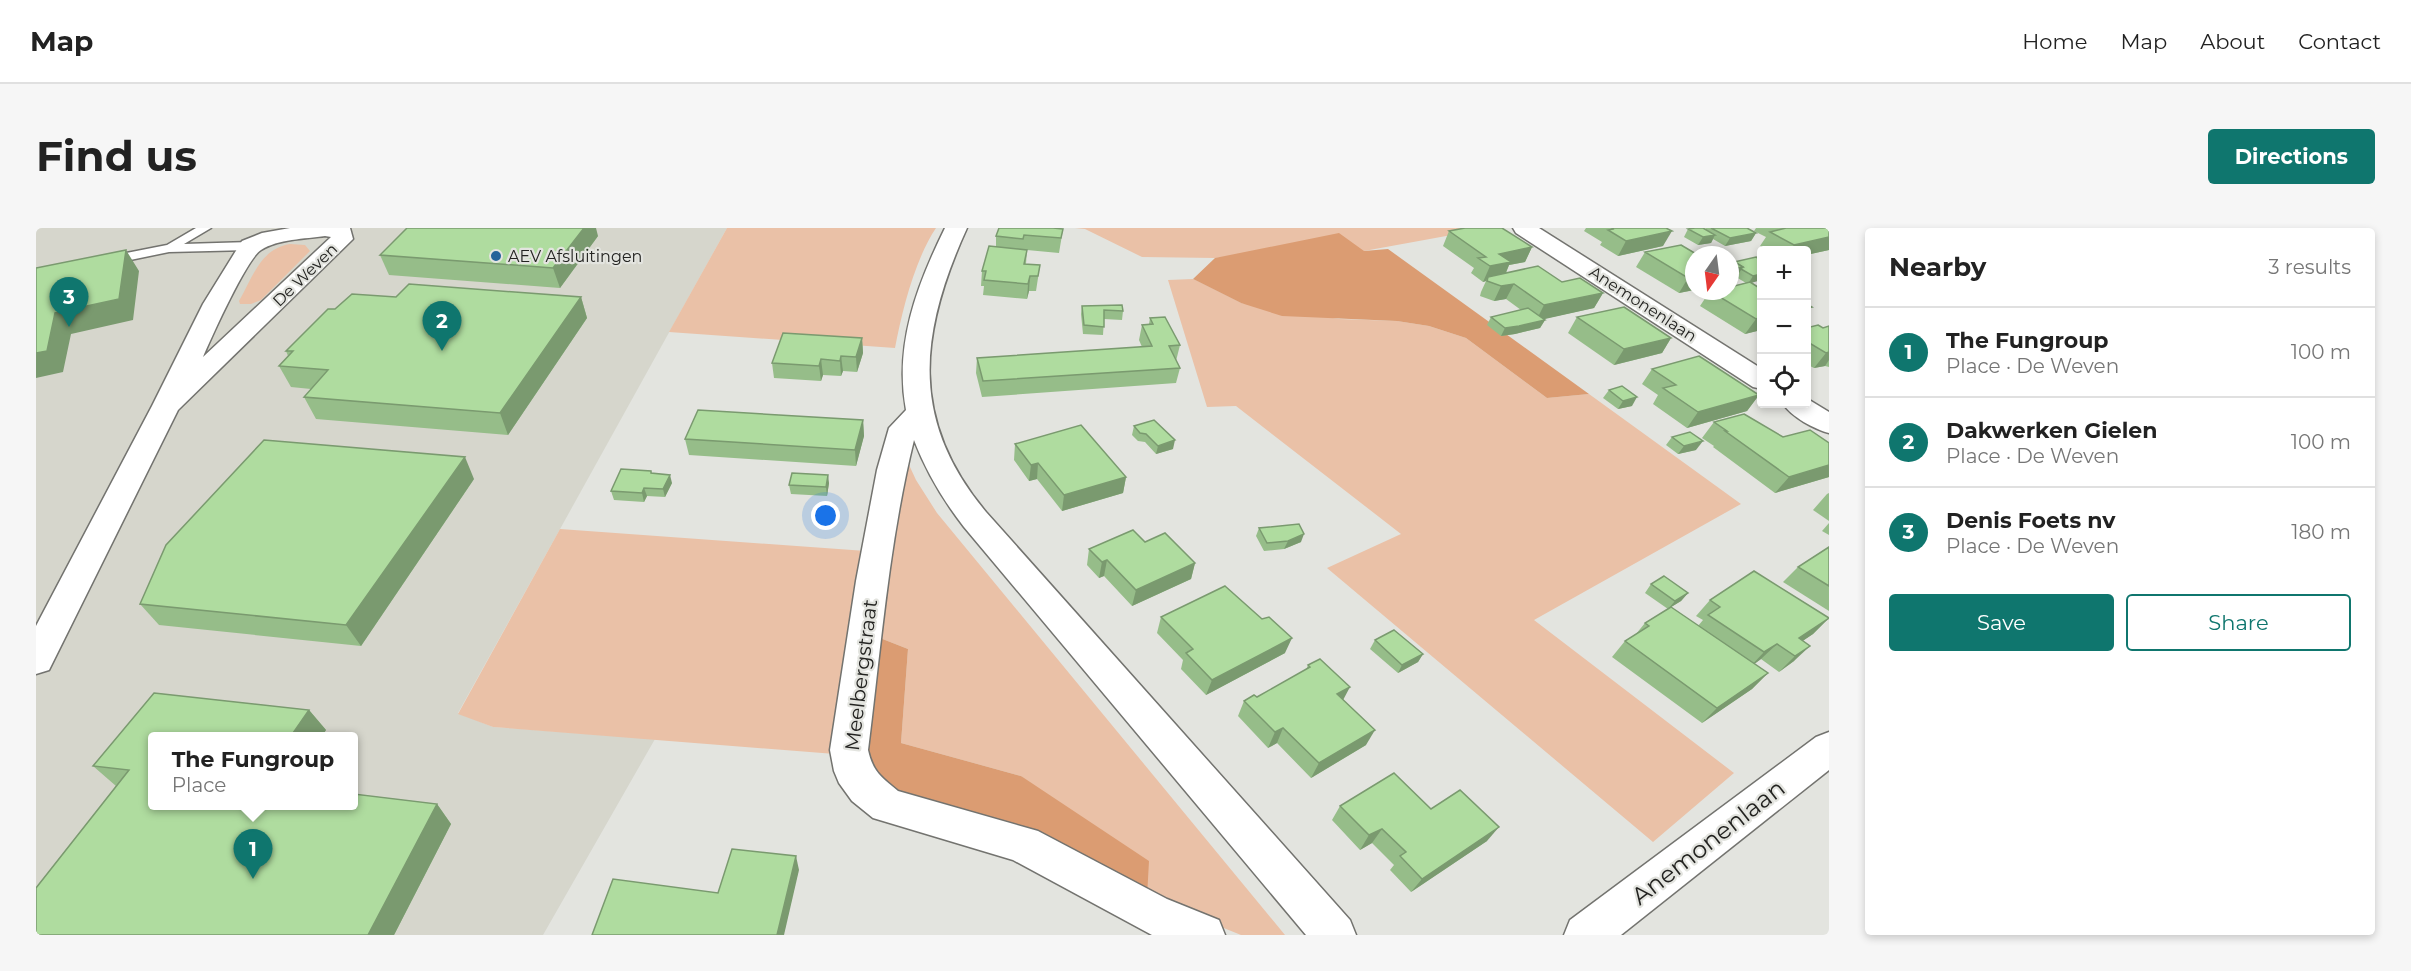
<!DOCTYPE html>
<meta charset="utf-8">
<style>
body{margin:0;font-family:Montserrat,sans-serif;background:#f6f6f6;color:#222}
.controls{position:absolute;right:18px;top:18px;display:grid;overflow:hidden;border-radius:6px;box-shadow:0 3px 9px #0003}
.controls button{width:54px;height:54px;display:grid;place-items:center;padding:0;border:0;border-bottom:2px solid #e0e0e0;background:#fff;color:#222;font:30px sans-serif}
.compass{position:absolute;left:1649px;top:18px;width:54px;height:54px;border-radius:50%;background:#fff;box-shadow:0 3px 9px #0003;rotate:194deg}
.you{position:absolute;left:790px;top:288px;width:21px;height:21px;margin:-15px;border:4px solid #fff;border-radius:50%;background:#1a73e8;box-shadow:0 0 0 9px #1a73e833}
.badge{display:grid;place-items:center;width:39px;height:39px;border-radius:50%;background:#0f766e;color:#fff;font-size:20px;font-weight:700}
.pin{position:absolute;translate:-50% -50px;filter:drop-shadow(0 2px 3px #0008)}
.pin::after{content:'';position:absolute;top:32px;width:21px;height:18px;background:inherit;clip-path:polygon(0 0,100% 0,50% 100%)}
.popup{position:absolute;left:112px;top:504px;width:210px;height:78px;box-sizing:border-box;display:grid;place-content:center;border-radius:6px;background:#fff;filter:drop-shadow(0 2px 4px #0005);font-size:20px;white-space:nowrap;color:#767676}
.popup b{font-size:22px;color:#222}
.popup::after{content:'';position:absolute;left:50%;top:100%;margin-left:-12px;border:12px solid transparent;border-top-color:#fff}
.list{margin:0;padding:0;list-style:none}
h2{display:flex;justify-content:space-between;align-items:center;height:78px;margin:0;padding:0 24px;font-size:26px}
h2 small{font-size:20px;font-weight:400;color:#767676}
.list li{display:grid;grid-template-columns:39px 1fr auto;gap:18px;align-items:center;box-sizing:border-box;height:90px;padding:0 24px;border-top:2px solid #e0e0e0}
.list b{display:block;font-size:22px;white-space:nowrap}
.list p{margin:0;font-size:20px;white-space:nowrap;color:#767676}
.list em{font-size:20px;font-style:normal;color:#767676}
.actions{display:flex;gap:12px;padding:18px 24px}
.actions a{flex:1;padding:14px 0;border:2px solid #0f766e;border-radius:6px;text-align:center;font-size:21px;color:#0f766e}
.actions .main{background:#0f766e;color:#fff}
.icon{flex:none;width:33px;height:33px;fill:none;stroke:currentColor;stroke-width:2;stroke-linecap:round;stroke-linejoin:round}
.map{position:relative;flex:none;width:1793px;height:707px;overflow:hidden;border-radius:6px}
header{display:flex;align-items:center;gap:36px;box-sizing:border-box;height:84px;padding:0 30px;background:#fff;border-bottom:2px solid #e0e0e0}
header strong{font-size:28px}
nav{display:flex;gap:33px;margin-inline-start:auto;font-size:21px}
.intro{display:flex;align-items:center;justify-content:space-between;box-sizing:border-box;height:144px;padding:0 36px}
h1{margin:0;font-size:42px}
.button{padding:15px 27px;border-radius:6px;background:#0f766e;color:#fff;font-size:21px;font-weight:700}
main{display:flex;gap:36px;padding:0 36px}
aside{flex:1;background:#fff;border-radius:6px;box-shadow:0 3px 9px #0003}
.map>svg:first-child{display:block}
.built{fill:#d6d6cc;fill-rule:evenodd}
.green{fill:#eac1a7}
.forest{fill:#db9c72}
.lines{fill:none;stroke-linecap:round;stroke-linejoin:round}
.lane-casing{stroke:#73736f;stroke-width:3}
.street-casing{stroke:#73736f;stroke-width:3}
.lane{fill:#fff;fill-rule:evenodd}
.street{fill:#fff;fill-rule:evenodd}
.wall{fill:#96bd89}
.shaded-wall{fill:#7a9a6f}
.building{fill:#afdc9f;stroke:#7a9a6f;stroke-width:1.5}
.poi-dot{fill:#25639a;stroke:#e3e4df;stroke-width:2}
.labels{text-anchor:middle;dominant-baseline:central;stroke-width:4.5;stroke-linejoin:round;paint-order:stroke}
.far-poi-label{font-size:16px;fill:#232321;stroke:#e3e4df;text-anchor:start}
.far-street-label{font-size:16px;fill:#232321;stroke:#e3e4df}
.street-label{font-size:20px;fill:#232321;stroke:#e3e4df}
.near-street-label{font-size:24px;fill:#232321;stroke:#e3e4df}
</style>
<header>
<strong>Map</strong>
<nav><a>Home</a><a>Map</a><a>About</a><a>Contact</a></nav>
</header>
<div class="intro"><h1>Find us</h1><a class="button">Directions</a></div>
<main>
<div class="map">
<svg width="1793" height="707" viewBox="0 0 1793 707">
<rect width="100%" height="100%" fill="#e3e4df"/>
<path class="built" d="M0 0H691L422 485 457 499 619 511 507 707H0ZM116 508H318V578H116Z"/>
<g class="green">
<path d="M691 0H900C879 31 866 83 859 120L633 104Z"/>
<polygon points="1039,0 1454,0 1328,23 1179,30 1106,29 1049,1"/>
<path d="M254 16 269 17 274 23 225 72 215 76H204L203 73C217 49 224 21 254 16Z"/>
<polygon points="1157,51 1205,75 1303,91 1361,93 1393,98 1430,110 1511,170 1553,166 1705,276 1498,392 1698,545 1617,614 1291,340 1365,306 1200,178 1171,179 1132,52"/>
<polygon points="868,226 880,252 901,285 1249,707 1205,707 1111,669 985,548 865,515 872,421 844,410"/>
<polygon points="524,301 830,323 799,526 457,499 422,486"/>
</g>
<g class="forest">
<polygon points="1303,5 1328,23 1352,21 1553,166 1511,170 1430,110 1393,98 1361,93 1246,88 1205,75 1157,51 1179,30"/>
<polygon points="844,410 872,421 865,515 985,548 1113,633 1111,669 862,569 827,534"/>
</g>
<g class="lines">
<g class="lane-casing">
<polygon id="lane" points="160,0 175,0 148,16 214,14 220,18 214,22 133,24 70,37 64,33 70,29 131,17"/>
</g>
<g class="street-casing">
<g id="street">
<path d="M254 0H314L317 11 142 182 13 442 0 446V398L116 178 167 76 206 13 226 5ZM289 8 295 9 167 129C175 110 211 30 225 22 242 11 269 11 289 8Z"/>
<path d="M909 0H931C884 103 872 191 950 284L1314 692 1320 707H1270L928 299C907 272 890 243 878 212 853 313 845 419 832 522 837 544 845 549 862 563L1002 603 1131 671 1183 692 1189 707H1116L977 632 837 590 816 573 803 555 798 543 794 522 820 353 841 242 853 200 870 182C858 117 881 57 909 0Z"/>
<polygon points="1477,0 1503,0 1726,141 1726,161 1717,159 1480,5"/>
<path d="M1770 170 1793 184V205C1778 201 1756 189 1747 176H1770Z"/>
<polygon points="1793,504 1793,542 1585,707 1528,707 1534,692 1780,509"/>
</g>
</g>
<use href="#lane" class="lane"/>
<use href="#street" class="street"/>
</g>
<g class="wall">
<polygon points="1550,0 1630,0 1627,18 1582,28 1564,17 1566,14 1548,3"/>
<polygon points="1670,0 1711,0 1720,5 1715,13 1689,18 1677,11 1675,15 1662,17 1648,9 1652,1 1669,1"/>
<polygon points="1720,0 1793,0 1793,22 1770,27 1770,22 1731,22 1724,18 1730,9 1718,3"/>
<polygon points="1027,1 1023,25 991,22 990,36 1004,37 1000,63 993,63 991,71 947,67 948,58 945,58 946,43 960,19 960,8"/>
<polygon points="1413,3 1496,19 1489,34 1473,37 1470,45 1526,54 1567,65 1558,80 1507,91 1509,92 1504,100 1479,106 1465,108 1451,97 1455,89 1485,82 1470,71 1458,73 1444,68 1445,64 1450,53 1447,54 1435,45 1438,40 1407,18"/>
<polygon points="562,8 524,60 353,47 344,27"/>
<polygon points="1645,17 1658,62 1643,65 1600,39 1609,24"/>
<polygon points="1725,32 1716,55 1725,102 1709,106 1664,78 1674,63 1710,55 1700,49 1697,54 1698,34"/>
<polygon points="360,69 545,69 551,90 472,207 280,191 268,169 275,161 255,159 243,138 252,128 250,123 299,81"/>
<polygon points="1046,78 1087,83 1086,92 1068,91 1067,107 1047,106 1045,86"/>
<polygon points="1541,89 1635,110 1626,125 1578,137 1532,105"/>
<polygon points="1114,90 1144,117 1140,133 1144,140 1140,155 946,169 940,145 941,130 1106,119 1103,112 1106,97 1113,96"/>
<polygon points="1793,98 1793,139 1789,138 1778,140 1770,136 1770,100 1787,100"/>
<polygon points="826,110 827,125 821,144 807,143 805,148 787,147 785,153 738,150 736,135"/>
<polygon points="1616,141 1723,167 1711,183 1651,200 1617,176 1622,167 1606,156"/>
<polygon points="1573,162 1596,178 1582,181 1567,170"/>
<polygon points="827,192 828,208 820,238 653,227 649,211"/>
<polygon points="1678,194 1747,209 1793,215 1793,249 1739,265 1677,219 1678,218 1666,210"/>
<polygon points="1098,198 1137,221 1120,226 1109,214 1102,213 1096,207"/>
<polygon points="1636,209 1660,222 1642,226 1630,217"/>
<polygon points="979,216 1090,249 1087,265 1026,283 1001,251 993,253 978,232"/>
<polygon points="615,243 616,246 636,255 629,269 611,268 608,274 578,272 575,263"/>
<polygon points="438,251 325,418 123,397 104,376"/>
<polygon points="793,255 791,268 755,266 753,257"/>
<polygon points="1793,265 1793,293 1777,282 1791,266"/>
<polygon points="1793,295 1793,307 1786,303"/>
<polygon points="1223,300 1265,314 1248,321 1228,323 1220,308"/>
<polygon points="1109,314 1159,335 1155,351 1096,378 1068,348 1063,350 1051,337 1053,321"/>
<polygon points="1793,319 1793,383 1747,354 1762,339"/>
<polygon points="1615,356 1652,365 1645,373 1635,379 1662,398 1667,392 1660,388 1674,372 1793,390 1777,406 1766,413 1758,433 1743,444 1725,431 1718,436 1732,445 1716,461 1666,495 1576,429 1589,413 1600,406 1609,395 1632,381 1609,365"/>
<polygon points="1125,389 1249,425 1170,467 1145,441 1147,432 1121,405"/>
<polygon points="1339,412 1387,426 1382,434 1362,445 1334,421"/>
<polygon points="1272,437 1307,472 1330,517 1275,550 1241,515 1232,520 1202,488 1208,473 1221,469 1270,442"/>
<polygon points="118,465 273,482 290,502 286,508 117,508 117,578 318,578 318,566 401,576 415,596 358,707 0,707 0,660 80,558 57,538"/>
<polygon points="1304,578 1395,581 1451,613 1375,664 1354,642 1358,637 1336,615 1324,622 1296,592"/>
</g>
<g class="shaded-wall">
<polygon points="548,0 560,0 562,8 524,60 517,40"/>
<polygon points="1636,3 1627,18 1582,28 1590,13"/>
<polygon points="1720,5 1715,13 1689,18 1694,10"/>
<polygon points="1679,7 1675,15 1662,17 1667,9"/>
<polygon points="1793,9 1793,22 1770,27 1770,22 1754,22 1758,17"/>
<polygon points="1496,19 1489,34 1473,37 1468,49 1452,49 1450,53 1447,54 1454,38 1463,26"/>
<polygon points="90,22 103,43 97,92 35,106 27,144 0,150 0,125 19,85"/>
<polygon points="1707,39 1697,54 1694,54 1694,41"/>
<polygon points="1725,46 1725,52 1712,56 1717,48"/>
<polygon points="994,48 993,63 991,71 992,56"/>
<polygon points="1658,49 1658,62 1643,65 1652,50"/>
<polygon points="1478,56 1470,71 1458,73 1465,58"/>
<polygon points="1567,65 1558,80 1500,93 1508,77"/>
<polygon points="545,69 551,90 472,207 464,185"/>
<polygon points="1776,79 1770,86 1770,80"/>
<polygon points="1725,89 1725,102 1709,106 1720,91"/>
<polygon points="1509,92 1504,100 1479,106 1465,108 1469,100"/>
<polygon points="826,110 827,125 821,144 820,129"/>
<polygon points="1635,110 1626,125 1578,137 1588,121"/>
<polygon points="1793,124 1793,132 1789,138 1778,140 1790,125"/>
<polygon points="805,128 807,143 805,148 804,133"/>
<polygon points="785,131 787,147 785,153 783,138"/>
<polygon points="1723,167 1711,183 1651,200 1662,184"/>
<polygon points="1601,169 1596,178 1582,181 1587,173"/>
<polygon points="827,192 828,208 820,238 819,222"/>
<polygon points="1139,212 1137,221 1120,226 1122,218"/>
<polygon points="1667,213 1660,222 1642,226 1648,218"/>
<polygon points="429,229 438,251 325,418 310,397"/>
<polygon points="1002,235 1001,251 993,253 995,237"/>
<polygon points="1793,237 1793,249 1739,265 1753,249"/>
<polygon points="634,247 636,255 629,269 627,261"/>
<polygon points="792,247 793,255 791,268 790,259"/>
<polygon points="1090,249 1087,265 1026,283 1028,267"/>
<polygon points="608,260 611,268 608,274 606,265"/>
<polygon points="1268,306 1265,314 1248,321 1252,313"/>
<polygon points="1071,332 1068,348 1063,350 1066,334"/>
<polygon points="1159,335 1155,351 1096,378 1100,362"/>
<polygon points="1652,365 1645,373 1632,381 1639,373"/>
<polygon points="1793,390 1777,406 1752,423 1763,410"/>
<polygon points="1256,410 1249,425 1170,467 1176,452"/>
<polygon points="1741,416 1725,431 1713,440 1728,424"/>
<polygon points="1774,418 1758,433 1743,444 1759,428"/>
<polygon points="1387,426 1382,434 1362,445 1366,437"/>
<polygon points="1732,445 1716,461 1666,495 1681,480"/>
<polygon points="1314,459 1306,474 1301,466"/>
<polygon points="273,482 290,502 286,508 255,508"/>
<polygon points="1247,500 1241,515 1232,520 1239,504"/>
<polygon points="1339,502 1330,517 1275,550 1283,535"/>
<polygon points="401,576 415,596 358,707 332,707"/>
<polygon points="1463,599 1451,613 1375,664 1386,651"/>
<polygon points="1346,601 1336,615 1324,622 1333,607"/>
<polygon points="760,628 763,642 748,707 741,707"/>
</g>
<g class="building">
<polygon points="371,0 548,0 517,40 344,27"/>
<polygon points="963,0 1017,0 1027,1 1025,10 988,7 987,11 960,8"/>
<polygon points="1429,0 1466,0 1496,19 1463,26 1475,34 1454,38 1442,30 1450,29 1413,3"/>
<polygon points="1576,0 1630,0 1636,3 1590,13 1572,2 1577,1"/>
<polygon points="1659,0 1667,0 1679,7 1667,9 1652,1"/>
<polygon points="1675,0 1711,0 1720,5 1694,10"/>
<polygon points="1749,0 1793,0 1793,9 1758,17 1734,4 1750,0"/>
<polygon points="1645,17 1662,27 1658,27 1658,49 1652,50 1609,24"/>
<polygon points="953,18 991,22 988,36 1004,37 1002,48 994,48 992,56 948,52 950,43 946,43"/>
<polygon points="90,22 83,71 19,85 11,123 0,125 0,40"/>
<polygon points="1682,25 1686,27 1671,27"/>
<polygon points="1720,29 1725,32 1725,46 1717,48 1705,41 1707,39 1698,34"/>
<polygon points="1694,31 1707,39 1694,41"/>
<polygon points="1502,38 1526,54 1544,50 1567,65 1508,77 1478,56 1465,58 1451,53 1452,49"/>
<polygon points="1714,54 1725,61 1725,89 1720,91 1674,63 1694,63 1694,59"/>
<polygon points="373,56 545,69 464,185 268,169 292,142 243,138 257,123 250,123 292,81 299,81 316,66 360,69"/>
<polygon points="1770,75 1776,79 1770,80"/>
<polygon points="1086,77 1087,83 1068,82 1068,99 1048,97 1046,78"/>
<polygon points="1588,79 1635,110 1588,121 1541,89"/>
<polygon points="1492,80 1509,92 1483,98 1469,100 1455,89"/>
<polygon points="1129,89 1144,117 1133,118 1144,140 947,153 941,130 1116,118 1106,97 1117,96 1114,90"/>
<polygon points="1782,97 1787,100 1793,98 1793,124 1790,125 1770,113 1770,100"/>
<polygon points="747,105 826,110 820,129 805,128 804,133 785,131 783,138 736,135"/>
<polygon points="1663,128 1723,167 1662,184 1627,160 1640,157 1616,141"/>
<polygon points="1586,158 1601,169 1587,173 1573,162"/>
<polygon points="662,182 827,192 819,222 649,211"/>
<polygon points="1708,186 1747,209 1774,202 1793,215 1793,237 1753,249 1689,203 1691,203 1678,194"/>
<polygon points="1118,192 1139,212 1122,218 1110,206 1104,205 1098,198"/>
<polygon points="1045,197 1090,249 1028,267 1002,235 995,237 979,216"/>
<polygon points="1654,204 1667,213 1648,218 1636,209"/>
<polygon points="228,212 429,229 310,397 104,376 130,317"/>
<polygon points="585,241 615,243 615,245 634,247 627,261 608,260 606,265 575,263"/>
<polygon points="756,245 792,247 790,259 753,257"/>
<polygon points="1263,296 1268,306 1252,313 1231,315 1223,300"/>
<polygon points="1097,302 1109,314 1129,305 1159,335 1100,362 1071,332 1066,334 1053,321"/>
<polygon points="1793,319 1793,358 1762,339"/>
<polygon points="1718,343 1793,390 1763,410 1774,418 1759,428 1741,416 1728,424 1672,387 1684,379 1674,372"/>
<polygon points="1628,348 1652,365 1639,373 1615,356"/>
<polygon points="1189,358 1226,391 1233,389 1256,410 1176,452 1150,425 1157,421 1125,389"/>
<polygon points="1635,379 1732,445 1681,480 1589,413 1613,398 1609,395"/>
<polygon points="1358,402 1387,426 1366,437 1339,412"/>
<polygon points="1284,431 1314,459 1301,466 1339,502 1283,535 1247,500 1239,504 1208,473 1218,467 1221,469 1274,439 1272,437"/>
<polygon points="118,465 273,482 255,508 117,508 117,578 318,578 318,566 401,576 332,707 0,707 0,660 93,542 57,538"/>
<polygon points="1358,545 1395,581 1424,562 1463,599 1386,651 1364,628 1370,624 1346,601 1333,607 1304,578"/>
<polygon points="696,621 760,628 741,707 556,707 577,651 682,665"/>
</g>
<circle class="poi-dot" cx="460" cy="28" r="6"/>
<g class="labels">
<g class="far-poi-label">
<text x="472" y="28">AEV Afsluitingen</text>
</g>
<g class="far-street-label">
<text transform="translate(269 47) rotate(-44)">De Weven</text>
<text transform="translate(1607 76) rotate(33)">Anemonenlaan</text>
</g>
<g class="street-label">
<text transform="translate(825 447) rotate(-83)">Meelbergstraat</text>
</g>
<g class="near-street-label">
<text transform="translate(1672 614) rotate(-38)">Anemonenlaan</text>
</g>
</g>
</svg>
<div class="controls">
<button>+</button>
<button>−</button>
<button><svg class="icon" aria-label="locate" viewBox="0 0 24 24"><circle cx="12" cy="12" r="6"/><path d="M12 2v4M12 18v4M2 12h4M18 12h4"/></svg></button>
</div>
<svg class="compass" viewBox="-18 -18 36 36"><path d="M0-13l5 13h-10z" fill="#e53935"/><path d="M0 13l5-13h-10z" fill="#767676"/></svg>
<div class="you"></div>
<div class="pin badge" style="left:217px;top:651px">1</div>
<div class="popup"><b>The Fungroup</b>Place</div>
<div class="pin badge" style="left:406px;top:123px">2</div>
<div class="pin badge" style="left:33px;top:99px">3</div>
</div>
<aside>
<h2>Nearby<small>3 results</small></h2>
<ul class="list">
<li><span class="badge">1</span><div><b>The Fungroup</b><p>Place · De Weven</p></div><em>100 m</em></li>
<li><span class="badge">2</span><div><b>Dakwerken Gielen</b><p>Place · De Weven</p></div><em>100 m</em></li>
<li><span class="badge">3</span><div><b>Denis Foets nv</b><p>Place · De Weven</p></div><em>180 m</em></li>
</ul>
<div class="actions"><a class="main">Save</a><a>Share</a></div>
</aside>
</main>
